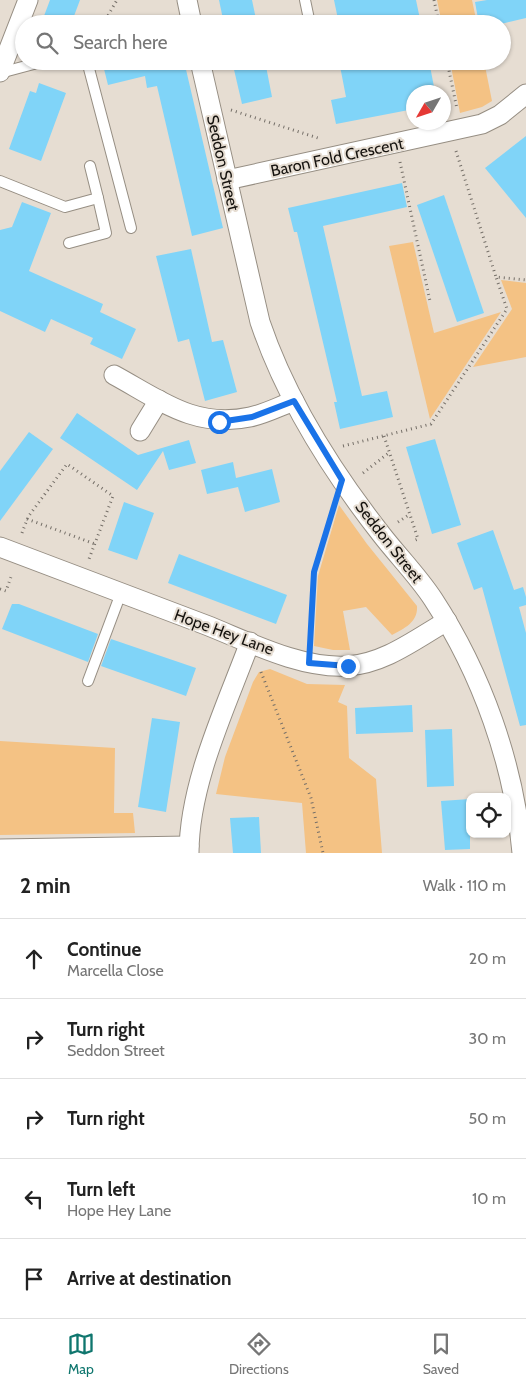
<!DOCTYPE html>
<meta charset="utf-8">
<style>
body{margin:0;font-family:Cabin,sans-serif;background:#f2f2f2;color:#222}
.controls{position:absolute;right:15px;bottom:15px;display:grid;overflow:hidden;border-radius:10px;box-shadow:0 1px 4px #0004}
.controls button{width:45px;height:45px;display:grid;place-items:center;padding:0;border:0;border-bottom:1px solid #e0e0e0;background:#fff;color:#222;font:25px sans-serif}
.compass{position:absolute;left:406px;top:85px;width:45px;height:45px;border-radius:50%;background:#fff;box-shadow:0 1px 4px #0004;rotate:231deg}
.stop{position:absolute;width:15px;height:15px;margin:-11px;border:4px solid #1a73e8;border-radius:50%;background:#fff}
.stop.end{background:#1a73e8;border-color:#fff;box-shadow:0 1px 5px #0008}
.list{margin:0;padding:0;list-style:none}
h2{display:flex;justify-content:space-between;align-items:center;height:65px;margin:0;padding:0 20px;font-size:21px}
h2 small{font-size:16px;font-weight:400;color:#767676}
.list li{display:grid;grid-template-columns:32px 1fr auto;gap:15px;align-items:center;box-sizing:border-box;height:80px;padding:0 20px;border-top:1px solid #e0e0e0}
.list b{display:block;font-size:19px;white-space:nowrap}
.list p{margin:0;font-size:16px;white-space:nowrap;color:#767676}
.list em{font-size:16px;font-style:normal;color:#767676}
.icon{flex:none;width:28px;height:28px;fill:none;stroke:currentColor;stroke-width:2;stroke-linecap:round;stroke-linejoin:round}
.map{position:relative;flex:none;width:526px;height:853px;overflow:hidden}
.search{position:absolute;background:#fff;box-shadow:0 1px 4px #0004;left:15px;right:15px;top:15px;height:55px;display:flex;align-items:center;gap:12px;box-sizing:border-box;padding:0 18px;border-radius:28px;color:#767676;font-size:19px}
.sheet{height:465px;background:#fff}
nav{display:flex;justify-content:space-around;align-items:center;box-sizing:border-box;height:70px;border-top:1px solid #e0e0e0;background:#fff;font-size:14px;color:#767676}
nav a{display:grid;justify-items:center;gap:2px}
nav .on{color:#0f766e}
.map>svg:first-child{display:block}
.green{fill:#f4c284}
.building{fill:#80d4f8}
.lines{fill:none;stroke-linecap:round;stroke-linejoin:round}
.service-casing{stroke:#968e83;stroke-width:12}
.minor-casing{stroke:#968e83;stroke-width:21}
.path{stroke:#756f68;stroke-width:3;stroke-dasharray:1 4;stroke-linecap:butt}
.service{stroke:#fff;stroke-width:10}
.minor{stroke:#fff;stroke-width:19}
.route{stroke:#1a73e8;stroke-width:6}
.labels{text-anchor:middle;dominant-baseline:central;stroke-width:4;stroke-linejoin:round;paint-order:stroke}
.street-label{font-size:16px;fill:#15120e;stroke:#e6ddd2}
</style>
<div class="map">
<svg width="526" height="853" viewBox="0 0 526 853">
<rect width="100%" height="100%" fill="#e6ddd2"/>
<g class="green">
<polygon points="437,0 472,0 477,24 442,24"/>
<polygon points="450,61 484,61 492,101 482,107 460,113"/>
<polygon points="413,242 434,333 501,312 430,419 389,246"/>
<polygon points="501,280 526,283 526,357 473,367 512,309"/>
<path d="M339 505 367 544 417 606C418 622 405 628 392 635L366 607 343 611 350 650H333L314 646 318 576Z"/>
<polygon points="270,669 307,684 345,685 338,702 347,706 349,758 376,779 382,853 306,853 302,803 216,794 225,757 253,682 259,672"/>
<polygon points="0,741 115,748 114,813 133,813 135,833 0,835"/>
</g>
<g class="building">
<polygon points="50,0 80,0 71,24 41,24"/>
<polygon points="219,0 252,0 257,24 224,24"/>
<polygon points="334,0 416,0 421,24 339,24"/>
<polygon points="487,0 526,0 526,18 501,24 479,24 475,2"/>
<polygon points="102,61 184,61 223,228 192,236 157,86 147,88 145,76 108,85"/>
<polygon points="232,61 265,61 272,97 242,104"/>
<polygon points="339,61 429,61 435,92 414,92 414,109 336,124 331,100 346,97"/>
<polygon points="39,83 66,93 41,161 9,149 30,91 36,93"/>
<polygon points="526,136 526,218 485,168"/>
<polygon points="402,183 407,207 323,226 362,396 387,391 393,417 340,429 334,402 337,402 297,232 294,232 288,208"/>
<polygon points="444,195 484,313 457,322 417,205"/>
<polygon points="22,202 51,213 29,271 103,304 100,312 136,329 122,359 90,344 93,338 51,319 45,332 0,311 0,230 12,227"/>
<polygon points="191,249 212,342 223,340 237,392 205,401 189,339 178,342 156,256"/>
<polygon points="77,413 138,455 189,440 196,463 169,470 163,451 137,490 60,438"/>
<polygon points="29,432 53,449 0,521 0,471"/>
<polygon points="435,439 461,525 432,534 406,447"/>
<polygon points="233,462 236,478 272,469 280,502 245,512 238,487 207,494 201,470"/>
<polygon points="124,502 154,513 137,560 108,550"/>
<polygon points="493,530 514,590 523,587 526,597 526,605 519,607 526,633 526,725 520,726 482,587 474,590 457,543"/>
<polygon points="179,554 287,595 276,624 168,583"/>
<polygon points="12,604 19,604 98,634 88,662 2,629"/>
<polygon points="111,639 196,668 186,696 101,666"/>
<polygon points="412,705 413,732 356,734 355,708"/>
<polygon points="152,718 180,722 166,812 138,807"/>
<polygon points="452,729 454,786 427,787 425,730"/>
<polygon points="470,799 470,849 445,850 441,801"/>
<polygon points="259,817 261,853 233,853 230,818"/>
</g>
<g class="lines">
<g class="service-casing">
<g id="service">
<polyline points="305,0 310,24"/>
<polyline points="87,61 131,228"/>
<polyline points="318,61 318,62"/>
<polyline points="0,73 45,61"/>
<polyline points="0,181 65,207 98,198 90,166"/>
<polyline points="69,243 106,233 98,198"/>
<polyline points="88,681 121,593"/>
</g>
</g>
<g class="minor-casing">
<g id="minor">
<polyline points="187,0 192,24"/>
<path d="M200 61 260 322C286 399 331 470 381 534 398 556 418 576 433 599 482 674 514 764 522 853"/>
<polyline points="0,72 28,0"/>
<polyline points="227,180 482,124 500,115 526,94"/>
<path d="M114 375C160 400 195 429 250 417 265 414 280 406 294 401"/>
<polyline points="140,431 159,400"/>
<path d="M0 547C69 573 137 599 206 625 249 642 301 669 347 666 384 664 416 639 447 621"/>
<polyline points="0,849 189,846"/>
<path d="M189 853C189 783 226 707 250 642"/>
</g>
</g>
<g class="path">
<polyline points="434,0 439,24"/>
<polyline points="103,24 117,0"/>
<polyline points="447,61 457,109"/>
<polyline points="231,110 318,138"/>
<polyline points="456,151 496,277 526,280"/>
<polyline points="400,162 430,301"/>
<polyline points="384,436 418,539 413,541"/>
<polyline points="343,446 431,424 507,309 496,277"/>
<polyline points="363,473 390,452"/>
<polyline points="27,519 95,544"/>
<polyline points="398,522 410,514"/>
<polyline points="22,533 28,517 67,464 113,496 89,559"/>
<polyline points="0,589 6,591 12,574"/>
<polyline points="310,642 314,572 334,507"/>
<polyline points="261,672 311,798 323,853"/>
</g>
<use href="#service" class="service"/>
<use href="#minor" class="minor"/>
</g>
<g class="lines">
<polyline class="route" points="219,422 252,417 294,401 342,480 314,572 309,663 348,666"/>
</g>
<g class="labels">
<g class="street-label">
<text transform="translate(337 157) rotate(-12)">Baron Fold Crescent</text>
<text transform="translate(223 163) rotate(77)">Seddon Street</text>
<text transform="translate(389 542) rotate(52)">Seddon Street</text>
<text transform="translate(224 632) rotate(20)">Hope Hey Lane</text>
</g>
</g>
</svg>
<div class="controls">
<button><svg class="icon" aria-label="locate" viewBox="0 0 24 24"><circle cx="12" cy="12" r="6"/><path d="M12 2v4M12 18v4M2 12h4M18 12h4"/></svg></button>
</div>
<svg class="compass" viewBox="-18 -18 36 36"><path d="M0-13l5 13h-10z" fill="#e53935"/><path d="M0 13l5-13h-10z" fill="#767676"/></svg>
<div class="stop" style="left:219px;top:422px"></div>
<div class="stop end" style="left:348px;top:666px"></div>
<div class="search"><svg class="icon" aria-label="search" viewBox="0 0 24 24"><circle cx="10" cy="10" r="6"/><path d="M15 15l6 6"/></svg>Search here</div>
</div>
<section class="sheet">
<h2>2 min<small>Walk · 110 m</small></h2>
<ul class="list">
<li><svg class="icon" aria-label="ahead" viewBox="0 0 24 24"><path d="M12 20V5M6 11l6-6 6 6"/></svg><div><b>Continue</b><p>Marcella Close</p></div><em>20 m</em></li>
<li><svg class="icon" aria-label="right" viewBox="0 0 24 24"><path d="M7 20v-9h11M14 6l5 5-5 5"/></svg><div><b>Turn right</b><p>Seddon Street</p></div><em>30 m</em></li>
<li><svg class="icon" aria-label="right" viewBox="0 0 24 24"><path d="M7 20v-9h11M14 6l5 5-5 5"/></svg><div><b>Turn right</b></div><em>50 m</em></li>
<li><svg class="icon" aria-label="left" viewBox="0 0 24 24"><path d="M17 20v-9H6M10 6l-5 5 5 5"/></svg><div><b>Turn left</b><p>Hope Hey Lane</p></div><em>10 m</em></li>
<li><svg class="icon" aria-label="arrive" viewBox="0 0 24 24"><path d="M6 21V4h12l-3 4 3 4H6"/></svg><div><b>Arrive at destination</b></div></li>
</ul>
</section>
<nav>
<a class="on"><svg class="icon" aria-label="map" viewBox="0 0 24 24"><path d="M3 6l6-2 6 2 6-2v14l-6 2-6-2-6 2zM9 4v14M15 6v14"/></svg>Map</a>
<a><svg class="icon" aria-label="directions" viewBox="0 0 24 24"><path d="M12 3l9 9-9 9-9-9zM9 14v-3h6M13 9l2 2-2 2"/></svg>Directions</a>
<a><svg class="icon" aria-label="saved" viewBox="0 0 24 24"><path d="M7 4h10v16l-5-4-5 4z"/></svg>Saved</a>
</nav>
